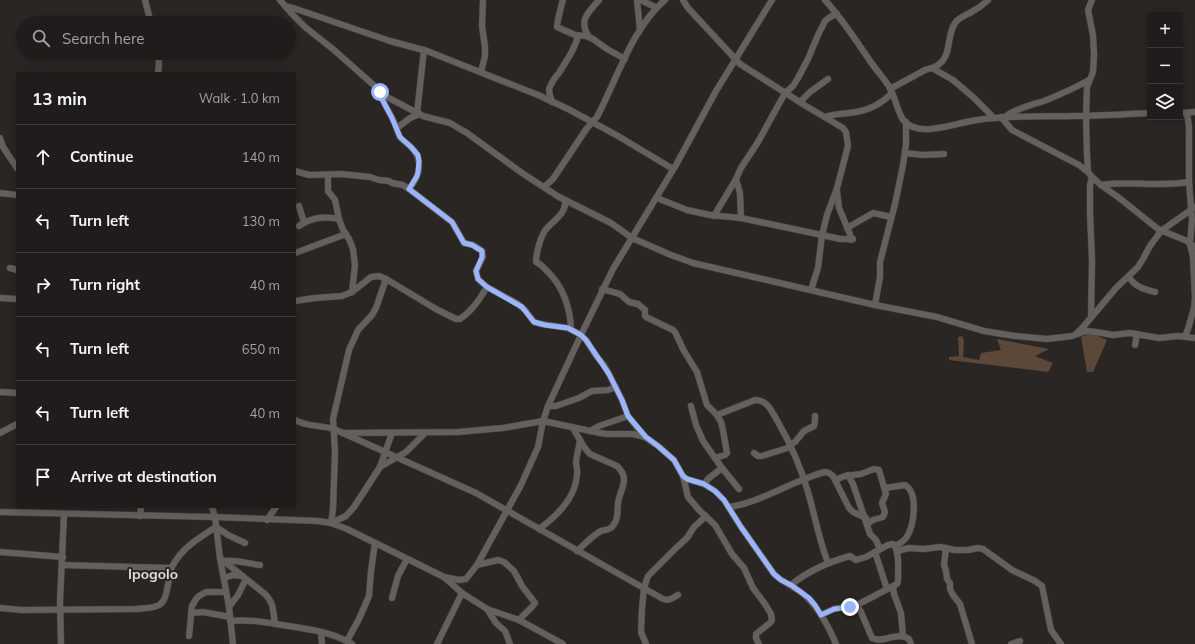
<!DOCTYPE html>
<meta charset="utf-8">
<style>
body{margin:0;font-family:Mulish,sans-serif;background:#282524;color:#f1f3f6}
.controls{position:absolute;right:12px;top:12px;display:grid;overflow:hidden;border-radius:0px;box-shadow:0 2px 10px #0003}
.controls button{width:36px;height:36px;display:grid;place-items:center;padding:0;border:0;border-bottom:1px solid #3d3a3a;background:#201c1b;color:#f1f3f6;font:20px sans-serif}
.stop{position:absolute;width:12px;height:12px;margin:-9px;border:3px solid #9bb5fd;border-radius:50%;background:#fff}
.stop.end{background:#9bb5fd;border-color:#fff;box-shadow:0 1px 4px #0008}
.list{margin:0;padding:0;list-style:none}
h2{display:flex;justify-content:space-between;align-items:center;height:52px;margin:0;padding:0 16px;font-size:17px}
h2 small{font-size:13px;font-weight:400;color:#a2a1a3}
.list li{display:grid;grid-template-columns:26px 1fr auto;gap:12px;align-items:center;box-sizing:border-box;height:64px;padding:0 16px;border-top:1px solid #3d3a3a}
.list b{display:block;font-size:15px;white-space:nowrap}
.list em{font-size:13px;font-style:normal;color:#a2a1a3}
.icon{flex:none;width:22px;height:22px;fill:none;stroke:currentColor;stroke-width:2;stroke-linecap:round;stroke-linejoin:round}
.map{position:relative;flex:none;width:1195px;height:644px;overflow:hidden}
.search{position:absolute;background:#201c1b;box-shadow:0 2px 10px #0003;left:16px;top:16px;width:280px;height:44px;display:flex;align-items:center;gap:10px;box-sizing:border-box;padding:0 14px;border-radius:22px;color:#a2a1a3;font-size:15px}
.panel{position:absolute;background:#201c1b;box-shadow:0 2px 10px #0003;left:16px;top:72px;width:280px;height:436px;border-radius:0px}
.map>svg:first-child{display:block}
.green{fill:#5c4839}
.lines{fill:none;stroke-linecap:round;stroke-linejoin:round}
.minor-casing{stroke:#474341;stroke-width:7}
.minor{stroke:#64605d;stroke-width:6}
.route{stroke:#9bb5fd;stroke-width:5}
.labels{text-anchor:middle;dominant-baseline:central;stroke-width:4;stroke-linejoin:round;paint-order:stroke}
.quarter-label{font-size:14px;font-weight:bold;fill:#e2ddda;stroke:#2a2624}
</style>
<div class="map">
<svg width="1195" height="644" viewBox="0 0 1195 644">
<rect width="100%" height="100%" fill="#2a2624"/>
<g class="green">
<polygon points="1091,333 1107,340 1093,372 1087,372 1081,337"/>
<polygon points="962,336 964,341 963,357 979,360 981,353 1001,350 997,339 1049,349 1035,356 1053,363 1048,372 949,360 949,357 959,356 958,337"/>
</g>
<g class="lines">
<g class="minor-casing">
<g id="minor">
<polyline points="145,0 151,23"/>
<polyline points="280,0 293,15 305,27 334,50 387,97 423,116 450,123 467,133 522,173 559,197 611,223 632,238 671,255 693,263 875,305 937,317 984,331 1015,336 1047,339 1072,336 1086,331 1096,332 1113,335 1130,333 1159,338 1178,336 1195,338"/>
<path d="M563 0C561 6 557 23 557 27L575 35 586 36 593 39 607 49 625 59"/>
<polyline points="637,0 640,30"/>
<polyline points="641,0 657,8"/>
<polyline points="683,0 688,8 740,64 806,106 843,128 846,132 848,146 837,188 827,215 822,235 818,268 811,290"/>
<path d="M825 0C842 19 856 40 870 61 876 70 884 78 890 88 895 97 898 114 904 121 920 139 958 122 977 120 1009 115 1042 117 1074 116 1099 116 1125 114 1150 113"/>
<polyline points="1092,0 1088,10 1093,35 1094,55 1093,72 1087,87 1086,116 1087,155 1088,172 1092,177 1101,185 1118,197 1158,229 1187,241 1195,247"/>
<polyline points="285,6 296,9 390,41 427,51 538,95 568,109 618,136 673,169"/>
<path d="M589 37C578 20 588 13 599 0"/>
<path d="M932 68C954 60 945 38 955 23 959 17 967 15 973 11 979 8 984 4 988 0"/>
<polyline points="481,72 485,56 485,47 482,26 483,0"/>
<polyline points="158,73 159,64 158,53"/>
<polyline points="890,89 925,70 932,68 953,80 973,97 994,118"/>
<path d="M381 92C381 102 389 110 393 120 396 125 397 132 400 137 403 141 408 144 411 147 424 160 420 176 409 189"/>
<path d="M552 102C551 98 549 94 549 89 551 84 555 77 559 73 566 61 575 50 578 36"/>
<polyline points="800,102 810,92 828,79"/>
<polyline points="417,113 424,50"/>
<polyline points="1180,113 1195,112"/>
<path d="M1006 116C1017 108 1031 105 1044 101 1059 95 1075 88 1089 80"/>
<path d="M825 117C835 113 845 114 856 112 870 110 882 103 892 93"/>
<polyline points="1001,117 1012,130 1079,165 1088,172"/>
<polyline points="397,128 410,118 420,114"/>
<polyline points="0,138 3,147 17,168"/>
<polyline points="905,153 923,155 944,154"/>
<polyline points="295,171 309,175 341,174 370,177 379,180 389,181 392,183 403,185 409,189 448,219 452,222 464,243 473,245 482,251 483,257 476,271 478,279 487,287 518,304 525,310 534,322 541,324 568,328 581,335 586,340 597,357 604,365 609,374 622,400 628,416 645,437"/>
<polyline points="328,175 328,191 335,200 339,219 343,230 349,239 353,249 355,265 352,292"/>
<polyline points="736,179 740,193 741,218"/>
<path d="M1101 185C1130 181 1160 187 1189 182"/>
<path d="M544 187 553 179 587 128 597 117C617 79 632 28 665 0"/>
<polyline points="837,191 839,208 850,234 851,240"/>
<polyline points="0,193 17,195"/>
<polyline points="657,198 687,210 710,215 741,218 822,235"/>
<path d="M565 200C567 215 551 221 544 232 540 240 537 251 536 260V262C541 264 544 268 548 272 564 288 570 307 571 329"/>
<polyline points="299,206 304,223"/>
<polyline points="714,216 736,179 741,168 758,142 785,93 793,86 798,78 808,59 818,35 825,21 830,17 837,14"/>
<path d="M299 226C312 217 324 216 339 219"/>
<polyline points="847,228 873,213 891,217"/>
<polyline points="822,235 840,239 853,239"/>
<polyline points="295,253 346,234"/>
<polyline points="10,268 17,270"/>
<path d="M1129 277C1135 287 1144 289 1155 292"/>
<polyline points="602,289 620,294 629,302 638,304 645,310 645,316 646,317 673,330 675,332 684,351 697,372 707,405 717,415 721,422 723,430 727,453 725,455 715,458"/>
<polyline points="0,298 17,299"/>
<path d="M295 301 315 298 342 296 352 292 371 277 379 276 386 279 436 309 456 319H460C472 311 479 300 487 287"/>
<polyline points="875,305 880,277 880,262 895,204 903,165 906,144 906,122"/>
<polyline points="1091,317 1092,261 1090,213 1090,185 1092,177"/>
<polyline points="1077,333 1084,326 1116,288 1138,267 1143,259 1150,246 1161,231 1195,207"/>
<polyline points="1185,336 1188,329 1194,308 1195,298 1193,257 1190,244 1192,220 1189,182 1189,127 1187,113"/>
<polyline points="1135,345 1137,334"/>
<polyline points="0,392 17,393"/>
<polyline points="548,406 556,406 579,398 592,391 608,390 616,387"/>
<polyline points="691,406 696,425 703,441 722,468 739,489"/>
<path d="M717 415 755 400C768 400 772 412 778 422 790 443 801 468 808 492 815 516 819 540 828 563"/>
<path d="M295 420C307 427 321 425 334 429L476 493 663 599C669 601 673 598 678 595"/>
<path d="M573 428 584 447 590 454 617 466C631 479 620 489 618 503 617 512 619 519 612 527 609 530 605 530 601 531 593 535 584 545 577 551"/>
<polyline points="590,431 599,426 628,416"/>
<polyline points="0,433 17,424"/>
<path d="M343 433 458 432 503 428 543 421 600 433 607 434H633L645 437 658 446 674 460 683 476 687 479 704 484 715 491 724 500 741 527 774 574C782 582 793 586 802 593 818 606 828 625 836 644"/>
<polyline points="790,445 795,442 804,431 814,426 815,421 815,416"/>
<polyline points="754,453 758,456 762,456 791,447"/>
<polyline points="380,467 406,452 425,433"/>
<polyline points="848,475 853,484 870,534 876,540 880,549"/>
<polyline points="683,476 688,497 699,510 715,525 732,554 744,568 753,588 765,604 771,614 772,620 770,623 756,634 756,638 759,644"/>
<polyline points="835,480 845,476 861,474 874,469 879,470 886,494 882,503 885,512 883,517 873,520 867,524"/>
<polyline points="704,484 709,478 722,468"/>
<path d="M885 488 905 485C919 493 914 527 906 538 903 542 899 544 895 546"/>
<polyline points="212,507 215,517 220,558 229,607 233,644"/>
<path d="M729 507C757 503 780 488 805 479 812 476 819 473 826 472L829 473 833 476 849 508 853 512 866 518"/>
<polyline points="0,512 215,517 318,521 331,523 347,529 444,577 459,580 466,579 477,565 521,485 538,447 543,421 548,406 581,335 613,269 676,165 716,91 772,0"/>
<polyline points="140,516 141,507"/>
<polyline points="267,520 276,507"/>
<polyline points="331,523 333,509 335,452 333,419 349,350 358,330 372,315 376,308 386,279"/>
<polyline points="331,523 346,516 354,507 380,467 392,433"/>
<path d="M539 529C557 516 576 498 577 474 578 470 576 466 576 462 577 454 579 447 580 440"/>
<polyline points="946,548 944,565 946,571 947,579 950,583 950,589 953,595 960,604 972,644"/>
<polyline points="897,551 909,548 924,549 940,547 955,550 968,550 978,548 983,549 1012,570 1035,581 1042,586 1051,630 1061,644"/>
<polyline points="0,552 63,557"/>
<polyline points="875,552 887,589"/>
<path d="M220 558 265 594C274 603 273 611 275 624"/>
<path d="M223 561C236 559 248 564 260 565"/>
<polyline points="62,565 171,568"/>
<path d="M477 565 498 560 504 562 514 571 522 586 535 603C532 608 524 614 519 620"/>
<polyline points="224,578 233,575 242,576"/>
<polyline points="445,578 462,593 487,609 519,620 563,644"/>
<path d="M791 585C808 571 828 562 850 556L856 560 866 557 888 545 893 544C900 550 898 572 898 581L897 584 857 605 834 609 821 615"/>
<polyline points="893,587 894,594 901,613 903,636"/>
<polyline points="392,598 398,576 407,559"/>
<path d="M857 605 861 612 872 638C882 644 897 631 909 639L911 644"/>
<polyline points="229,607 238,595 246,579"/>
<path d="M0 608 22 610 136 609C163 607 164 607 169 580 170 575 170 570 173 565 183 547 199 538 216 527L228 535 245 543"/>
<polyline points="487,609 496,623 505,631 510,644"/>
<polyline points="191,613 203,612 230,617"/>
<path d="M230 621C251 619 269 623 289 626 311 630 333 632 352 644"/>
<polyline points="321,632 322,644"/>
<polyline points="189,636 192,606 196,599 199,596 206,592 226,592"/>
<polyline points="347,641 359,619 369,596 371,571 375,543"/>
<polyline points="61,644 60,601 64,514"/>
<polyline points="437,644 462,593"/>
<polyline points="646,644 641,632 642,608 644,588 648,576 676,548 687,538 694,527 706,516"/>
<polyline points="1011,644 1020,641"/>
</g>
</g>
<use href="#minor" class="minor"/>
</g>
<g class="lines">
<polyline class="route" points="380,92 382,99 392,118 400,137 411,147 418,155 419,161 418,172 417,176 409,189 452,222 464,243 472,245 482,251 482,257 476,271 478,279 487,287 522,307 534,322 545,325 568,328 581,335 586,340 609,374 622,400 628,416 646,437 658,446 674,460 683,476 687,479 704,484 715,491 724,500 741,527 774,574 781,580 791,585 809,598 815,605 821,615 834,609 850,607"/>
</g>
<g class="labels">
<g class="quarter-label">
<text x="153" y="574">Ipogolo</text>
</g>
</g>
</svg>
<div class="controls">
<button>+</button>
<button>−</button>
<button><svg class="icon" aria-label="layers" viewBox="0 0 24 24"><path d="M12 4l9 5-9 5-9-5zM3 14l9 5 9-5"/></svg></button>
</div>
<div class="stop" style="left:380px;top:92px"></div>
<div class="stop end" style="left:850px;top:607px"></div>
<div class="search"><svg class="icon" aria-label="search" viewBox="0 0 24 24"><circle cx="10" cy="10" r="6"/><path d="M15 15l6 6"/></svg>Search here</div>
<section class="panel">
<h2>13 min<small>Walk · 1.0 km</small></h2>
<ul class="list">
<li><svg class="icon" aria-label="ahead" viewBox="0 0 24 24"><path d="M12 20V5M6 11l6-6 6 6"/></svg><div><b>Continue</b></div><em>140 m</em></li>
<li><svg class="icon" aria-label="left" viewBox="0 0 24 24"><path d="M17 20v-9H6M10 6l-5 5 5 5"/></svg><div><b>Turn left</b></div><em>130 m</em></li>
<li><svg class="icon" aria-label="right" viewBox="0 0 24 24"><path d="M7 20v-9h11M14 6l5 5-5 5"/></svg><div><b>Turn right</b></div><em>40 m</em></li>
<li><svg class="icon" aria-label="left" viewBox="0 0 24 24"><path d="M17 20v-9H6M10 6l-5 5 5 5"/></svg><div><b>Turn left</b></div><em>650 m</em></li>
<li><svg class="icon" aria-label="left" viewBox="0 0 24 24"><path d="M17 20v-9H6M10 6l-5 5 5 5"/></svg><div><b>Turn left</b></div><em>40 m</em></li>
<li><svg class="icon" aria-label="arrive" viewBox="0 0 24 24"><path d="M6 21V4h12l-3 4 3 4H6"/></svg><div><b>Arrive at destination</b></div></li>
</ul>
</section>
</div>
